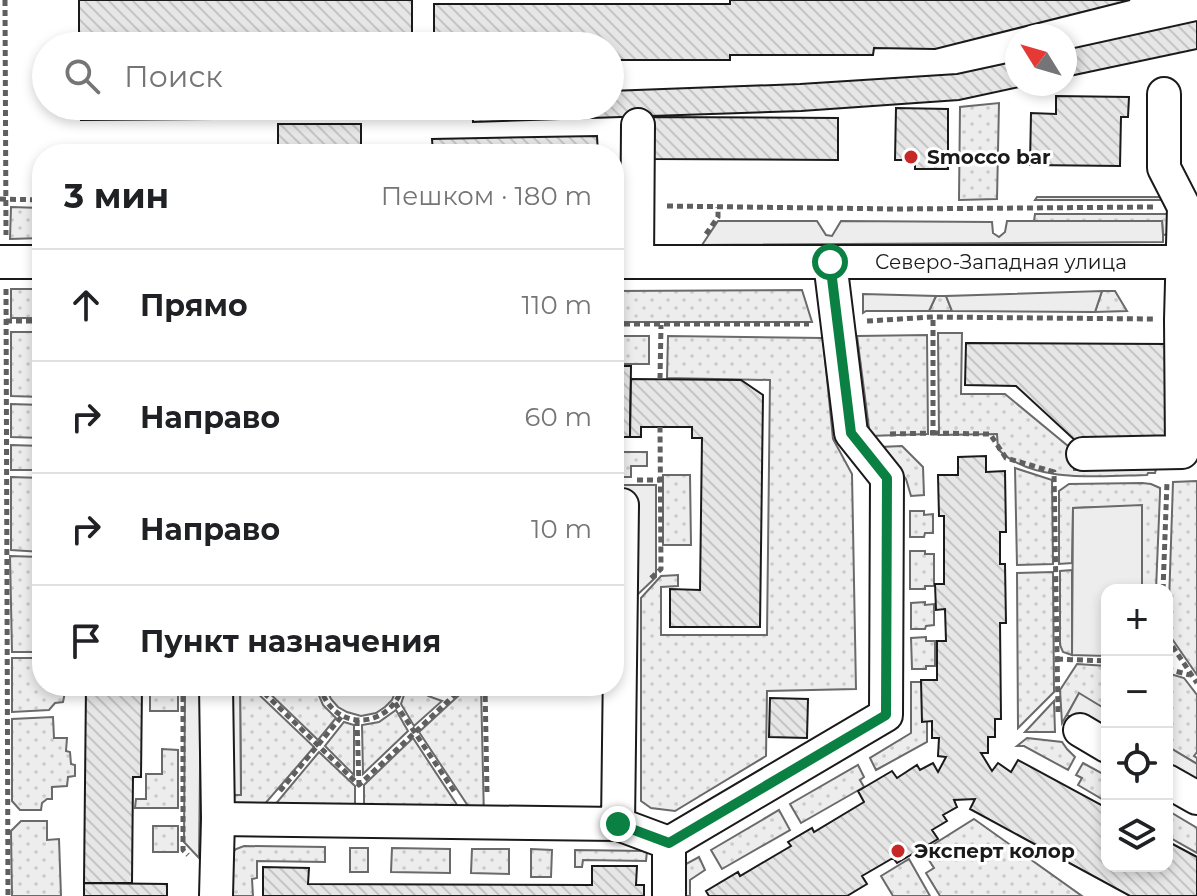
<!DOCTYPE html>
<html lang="ru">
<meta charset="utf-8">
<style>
body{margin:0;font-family:Montserrat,sans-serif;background:#f6f6f6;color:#202124}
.controls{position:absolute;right:24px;bottom:24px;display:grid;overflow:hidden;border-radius:16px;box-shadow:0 4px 12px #0003}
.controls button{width:72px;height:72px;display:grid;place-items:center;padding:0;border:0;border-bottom:2px solid #e0e0e0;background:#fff;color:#202124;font:40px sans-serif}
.compass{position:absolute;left:1005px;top:24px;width:72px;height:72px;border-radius:50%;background:#fff;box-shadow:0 4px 12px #0003;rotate:307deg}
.stop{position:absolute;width:24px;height:24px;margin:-18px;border:6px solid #0b8043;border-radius:50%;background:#fff}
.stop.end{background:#0b8043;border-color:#fff;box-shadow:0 2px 8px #0008}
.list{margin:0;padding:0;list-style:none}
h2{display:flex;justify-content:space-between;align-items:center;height:104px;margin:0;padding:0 32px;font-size:34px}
h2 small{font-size:26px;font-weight:400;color:#757577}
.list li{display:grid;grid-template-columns:52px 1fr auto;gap:24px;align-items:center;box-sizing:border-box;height:112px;padding:0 32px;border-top:2px solid #e0e0e0}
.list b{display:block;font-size:30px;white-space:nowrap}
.list em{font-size:26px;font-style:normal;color:#757577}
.icon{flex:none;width:44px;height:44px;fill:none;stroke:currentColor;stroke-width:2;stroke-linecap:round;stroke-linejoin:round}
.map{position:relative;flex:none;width:1197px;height:896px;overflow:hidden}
.search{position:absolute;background:#fff;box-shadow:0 4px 12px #0003;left:32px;top:32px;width:592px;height:88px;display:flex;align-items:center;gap:20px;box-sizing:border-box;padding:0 28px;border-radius:44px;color:#757577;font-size:30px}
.panel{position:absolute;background:#fff;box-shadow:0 4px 12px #0003;left:32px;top:144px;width:592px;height:552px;border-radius:32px}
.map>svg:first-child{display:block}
.grass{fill:url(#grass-dots);stroke:#6a6a6a;stroke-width:2}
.built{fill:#ededed;stroke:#6a6a6a;stroke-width:2}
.building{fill:url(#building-back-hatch);stroke:#1a1a1a;stroke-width:2}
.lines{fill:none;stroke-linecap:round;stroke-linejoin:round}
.minor-casing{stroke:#1a1a1a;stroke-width:36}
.path{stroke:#5f5f5f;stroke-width:5;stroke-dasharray:6 4;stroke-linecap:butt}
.minor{stroke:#fff;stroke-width:32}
.route{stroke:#0b8043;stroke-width:10}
.poi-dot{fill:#c62828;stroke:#fff;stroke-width:3}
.labels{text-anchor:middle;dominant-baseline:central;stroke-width:6;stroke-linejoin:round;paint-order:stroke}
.poi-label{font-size:20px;font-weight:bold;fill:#1a1a1a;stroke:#fff;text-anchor:start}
.street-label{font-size:20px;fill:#1a1a1a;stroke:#fff}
</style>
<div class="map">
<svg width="1197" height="896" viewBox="0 0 1197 896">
<defs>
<pattern id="grass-dots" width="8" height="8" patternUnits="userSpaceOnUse" patternTransform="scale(2)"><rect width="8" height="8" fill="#ededed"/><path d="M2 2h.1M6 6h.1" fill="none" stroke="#cbcbcb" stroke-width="1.8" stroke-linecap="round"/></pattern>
<pattern id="building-back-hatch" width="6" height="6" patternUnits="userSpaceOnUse" patternTransform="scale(2)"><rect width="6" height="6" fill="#e6e6e6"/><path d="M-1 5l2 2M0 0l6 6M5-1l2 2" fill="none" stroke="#c5c5c5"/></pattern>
</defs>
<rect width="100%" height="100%" fill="#fff"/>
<g class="grass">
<polygon points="999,103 997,199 959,200 960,107"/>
<polygon points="1037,197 1160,197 1165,200 1035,200"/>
<polygon points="11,207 42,208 42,238 10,239"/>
<polygon points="1035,214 1170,214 1170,234 1163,235 1162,221 1034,221"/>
<rect x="11" y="289" width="31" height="29"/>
<polygon points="802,290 812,322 614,322 614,291"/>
<polygon points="1102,291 1115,291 1127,311 1095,312"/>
<polygon points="936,296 946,296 952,311 929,311"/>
<polygon points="11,332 42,332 42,397 11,396"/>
<path d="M938 333H962L961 394H1005L1074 451V470L1156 469 1155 473H1148L1147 475C1102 476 1031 484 998 449L997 434 939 435Z"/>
<polygon points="927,335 928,434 870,436 857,336"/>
<rect x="614" y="336" width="35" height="28"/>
<polygon points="668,336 823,338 833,439 852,474 856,689 767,691 766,756 675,811 651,808 641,801 641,598 661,576 678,575 678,586 661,587 661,635 767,635 770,380 667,378"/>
<polygon points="11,404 42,405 42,438 11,437"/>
<polygon points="11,445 42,446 42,470 11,470"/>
<polygon points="902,446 923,467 924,495 911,496 906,479 880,447"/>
<polygon points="614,452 647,452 647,466 631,466 631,477 614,477"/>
<polygon points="1015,468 1052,480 1053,564 1017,565"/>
<polygon points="663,475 690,475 691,545 663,545"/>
<polygon points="11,477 42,478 42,552 11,550"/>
<polygon points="1197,481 1197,675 1168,633 1173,482"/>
<polygon points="1142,483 1151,484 1160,488 1160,493 1156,590 1142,590 1142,506 1073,508 1072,563 1059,564 1059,491 1069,484"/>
<polygon points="910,511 924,511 924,515 933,514 933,533 925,533 924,537 910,537"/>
<polygon points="910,551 925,551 925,554 934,554 934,586 925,586 925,589 910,589"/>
<polygon points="10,556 42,557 42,652 12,652"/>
<polygon points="1072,570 1072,655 1063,652 1060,645 1060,571"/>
<polygon points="1053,572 1054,692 1018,728 1017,573"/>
<polygon points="925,602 925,605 934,604 934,625 926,626 925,629 911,629 911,603"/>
<polygon points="926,637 926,641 935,641 935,666 926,666 926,669 912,669 911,638"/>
<polygon points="12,658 42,658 42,686 71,686 71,693 65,692 63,702 55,703 49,710 12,712"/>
<polygon points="1077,664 1107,666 1107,710 1079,694 1062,723 1060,690"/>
<polygon points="1167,673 1184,678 1197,695 1197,752 1194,756 1197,758 1197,764 1167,746"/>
<polygon points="911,682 927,682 927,742 876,770 870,758 911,733"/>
<rect x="150" y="686" width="28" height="25"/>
<polygon points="262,686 315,686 323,705 336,718 318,740"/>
<polygon points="407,686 421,686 428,696 442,701 414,726 401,704"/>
<polygon points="469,686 481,686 484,818 476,818 419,732"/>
<polygon points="251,687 314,747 257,813 240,812 222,795 241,794 240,688"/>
<polygon points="1054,701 1055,732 1025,732"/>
<polygon points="396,710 408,731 363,774 362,725 379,722"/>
<polygon points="53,717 54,738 67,738 66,751 70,752 71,764 75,765 75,776 68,777 67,786 52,787 52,799 47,799 42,803 41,810 20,810 12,801 12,719"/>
<polygon points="344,722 354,725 354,775 325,746"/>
<polygon points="413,738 465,817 364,815 364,785"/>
<polygon points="1027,738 1062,742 1067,749 1075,757 1068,770 1024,746 1017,746"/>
<polygon points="162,749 178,750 178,808 135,808 136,799 146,799 146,774 162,774"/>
<polygon points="319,752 355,786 355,815 268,813"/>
<polygon points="1083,763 1107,776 1107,802 1078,785 1082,778 1076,775"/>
<polygon points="858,765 864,777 860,780 864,787 801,823 790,804"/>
<polygon points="779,810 790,830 722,869 711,850"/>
<polygon points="1167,810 1197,828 1197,853 1167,836"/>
<polygon points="974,819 1082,896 940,896 926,873 934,868 923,851"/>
<polygon points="21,821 47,821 47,840 59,839 61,896 12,896 11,831"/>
<rect x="153" y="826" width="25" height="26"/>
<polygon points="244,846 325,847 325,862 257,861 257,878 252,879 253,896 228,896 231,854 236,849"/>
<rect x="350" y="848" width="18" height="24"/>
<polygon points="392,848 450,849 450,873 391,872"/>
<polygon points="472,849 509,849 509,874 471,873"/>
<polygon points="531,849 552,850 551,877 531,877"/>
<polygon points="575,850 647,851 646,861 583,860 582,867 575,867"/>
<polygon points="699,857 705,870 690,880 690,896 685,896 684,865"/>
<polygon points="909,859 930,896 893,896 881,876"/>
</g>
<g class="built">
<polygon points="718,221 817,221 826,235 832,236 841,221 992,222 993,233 999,237 1005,232 1007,221 1162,221 1163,235 1163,242 702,245"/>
<polygon points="1102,291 1095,312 952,311 946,296"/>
<polygon points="863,294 936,296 929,311 866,311 863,313"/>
<polygon points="614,485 656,485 656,577 635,597 614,500"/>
<polygon points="1142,505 1142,590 1107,590 1107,656 1072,655 1073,508"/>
<polygon points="185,686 201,686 199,858 184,842"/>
<polygon points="222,686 240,686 241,795 222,795"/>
<polygon points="325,686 398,686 392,700 385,707 376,713 361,716 347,712 338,707 331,699"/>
<polygon points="1079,693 1107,710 1107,738 1067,715"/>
<polygon points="1167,746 1197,764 1197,791 1167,773"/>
</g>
<g class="building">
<rect x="79" y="0" width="333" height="46"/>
<polygon points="730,0 1130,0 935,49 874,48 873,55 730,55 730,60 610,60 610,46 434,46 434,4 730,4"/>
<polygon points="1197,21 1197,49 1065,77 1065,50"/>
<polygon points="1017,61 1017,84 1033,84 959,100 801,111 473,122 472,106 610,106 610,91 800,84 957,74"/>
<polygon points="1056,96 1129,97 1128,117 1121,117 1120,166 1030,165 1031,113 1056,114"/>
<polygon points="81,106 212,106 212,119 81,120"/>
<polygon points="277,106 387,106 387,118 277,119"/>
<polygon points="896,108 948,109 948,169 915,169 915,160 895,160"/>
<polygon points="652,117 838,118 838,160 652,159"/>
<rect x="278" y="124" width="83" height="30"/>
<polygon points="597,136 598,154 433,154 432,139"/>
<polygon points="966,343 1168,344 1168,444 1079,444 1016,386 965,385"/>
<polygon points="614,366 631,366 630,437 614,437"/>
<polygon points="631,379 741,380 763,395 760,627 670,627 670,589 700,590 702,438 692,438 692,427 641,427 641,437 630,437"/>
<polygon points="986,456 986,472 1005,471 1006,532 1000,532 1000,564 1005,564 1006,623 1000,623 1001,719 995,719 995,737 988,737 988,753 981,753 992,771 998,763 1011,772 1018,760 1107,808 1107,866 1167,866 1167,841 1197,857 1197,896 1130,896 970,809 975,799 954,800 957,807 943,815 947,821 932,830 938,839 897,863 893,858 862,876 867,884 847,896 709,896 706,891 738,872 740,876 791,846 788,842 812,828 814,832 864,802 858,791 892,771 897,778 917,765 920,770 933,763 938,772 946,757 938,756 939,738 932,738 932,721 922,722 921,680 937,680 937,641 946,641 945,609 936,610 935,584 944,584 944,516 939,516 938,475 958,475 958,457"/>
<polygon points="86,686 142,686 141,777 133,777 132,883 84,883"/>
<polygon points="770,698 808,699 807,738 769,737"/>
<polygon points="592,866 637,866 636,885 644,885 644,896 263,896 263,867 309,868 308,884 592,885"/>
<polygon points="84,883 167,884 167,896 84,896"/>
</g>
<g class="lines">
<g class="minor-casing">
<g id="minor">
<polyline points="0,262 42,262"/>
<polyline points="614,262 1197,262"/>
<polyline points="637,262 638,125"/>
<polyline points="1083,454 1182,452 1181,320 1184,207 1164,168 1164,94"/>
<polyline points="216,686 218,819"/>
<polyline points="1080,730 1107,746"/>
<polyline points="1167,781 1197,798"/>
<polyline points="618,824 669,843 669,896"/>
<polyline points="669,843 886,715 887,478 851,433 830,262"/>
<polyline points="216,896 218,819 618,824 622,505 614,505"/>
</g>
</g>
<g class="path">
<polyline points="5,0 6,235"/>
<polyline points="0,199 42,200"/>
<polyline points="667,206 896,209 1153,207"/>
<polyline points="706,234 718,217 718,207"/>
<polyline points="6,289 8,896"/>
<polyline points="6,321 42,321"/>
<polyline points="867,321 933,317 1153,319"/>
<polyline points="614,324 809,324"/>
<polyline points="660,379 661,325"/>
<polyline points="933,433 990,434 1006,458 1054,472 1058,712"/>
<polyline points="890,434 933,433 933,317"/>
<polyline points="637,480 660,480"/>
<polyline points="651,578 661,569 660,427"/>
<polyline points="1163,590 1167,482"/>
<polyline points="1167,638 1197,683"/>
<polyline points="1057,659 1107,661"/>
<polyline points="1167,669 1190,675"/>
<polyline points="183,686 183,850 188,855"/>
<polyline points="257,686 359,785 464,686"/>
<path d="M320 686C332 732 389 731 403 686"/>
<polyline points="485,686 487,793"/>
<polyline points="395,703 456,794"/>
<polyline points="357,720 359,785"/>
<polyline points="280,791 342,716"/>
</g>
<use href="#minor" class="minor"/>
</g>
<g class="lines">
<polyline class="route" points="618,824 669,843 886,715 887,478 851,433 830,262"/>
</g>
<g class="poi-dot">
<circle cx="911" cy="157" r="8"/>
<circle cx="898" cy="851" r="8"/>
</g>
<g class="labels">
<g class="poi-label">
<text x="927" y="157">Smocco bar</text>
<text x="914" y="851">Эксперт колор</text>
</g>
<g class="street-label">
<text x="1001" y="262">Северо-Западная улица</text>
</g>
</g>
</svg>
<div class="controls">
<button>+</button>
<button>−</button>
<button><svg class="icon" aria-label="locate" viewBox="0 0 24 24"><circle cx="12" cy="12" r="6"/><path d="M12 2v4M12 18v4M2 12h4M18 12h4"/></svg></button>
<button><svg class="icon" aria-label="layers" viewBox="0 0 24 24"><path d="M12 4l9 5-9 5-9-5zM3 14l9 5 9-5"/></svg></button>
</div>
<svg class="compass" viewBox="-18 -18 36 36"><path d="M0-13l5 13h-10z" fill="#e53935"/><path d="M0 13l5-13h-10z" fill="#757577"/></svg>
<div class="stop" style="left:830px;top:262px"></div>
<div class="stop end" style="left:618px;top:824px"></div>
<div class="search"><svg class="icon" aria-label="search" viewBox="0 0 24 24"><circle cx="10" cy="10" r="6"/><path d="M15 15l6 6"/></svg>Поиск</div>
<section class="panel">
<h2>3 мин<small>Пешком · 180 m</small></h2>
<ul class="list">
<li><svg class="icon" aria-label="ahead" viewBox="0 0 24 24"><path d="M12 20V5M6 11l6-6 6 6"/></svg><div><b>Прямо</b></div><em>110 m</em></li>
<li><svg class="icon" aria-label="right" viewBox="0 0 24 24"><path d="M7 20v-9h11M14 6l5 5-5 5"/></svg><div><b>Направо</b></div><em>60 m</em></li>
<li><svg class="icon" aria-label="right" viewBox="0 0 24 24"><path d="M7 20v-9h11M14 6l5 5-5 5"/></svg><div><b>Направо</b></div><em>10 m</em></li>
<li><svg class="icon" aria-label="arrive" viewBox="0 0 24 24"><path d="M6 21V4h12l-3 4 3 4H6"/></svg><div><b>Пункт назначения</b></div></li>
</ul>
</section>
</div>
